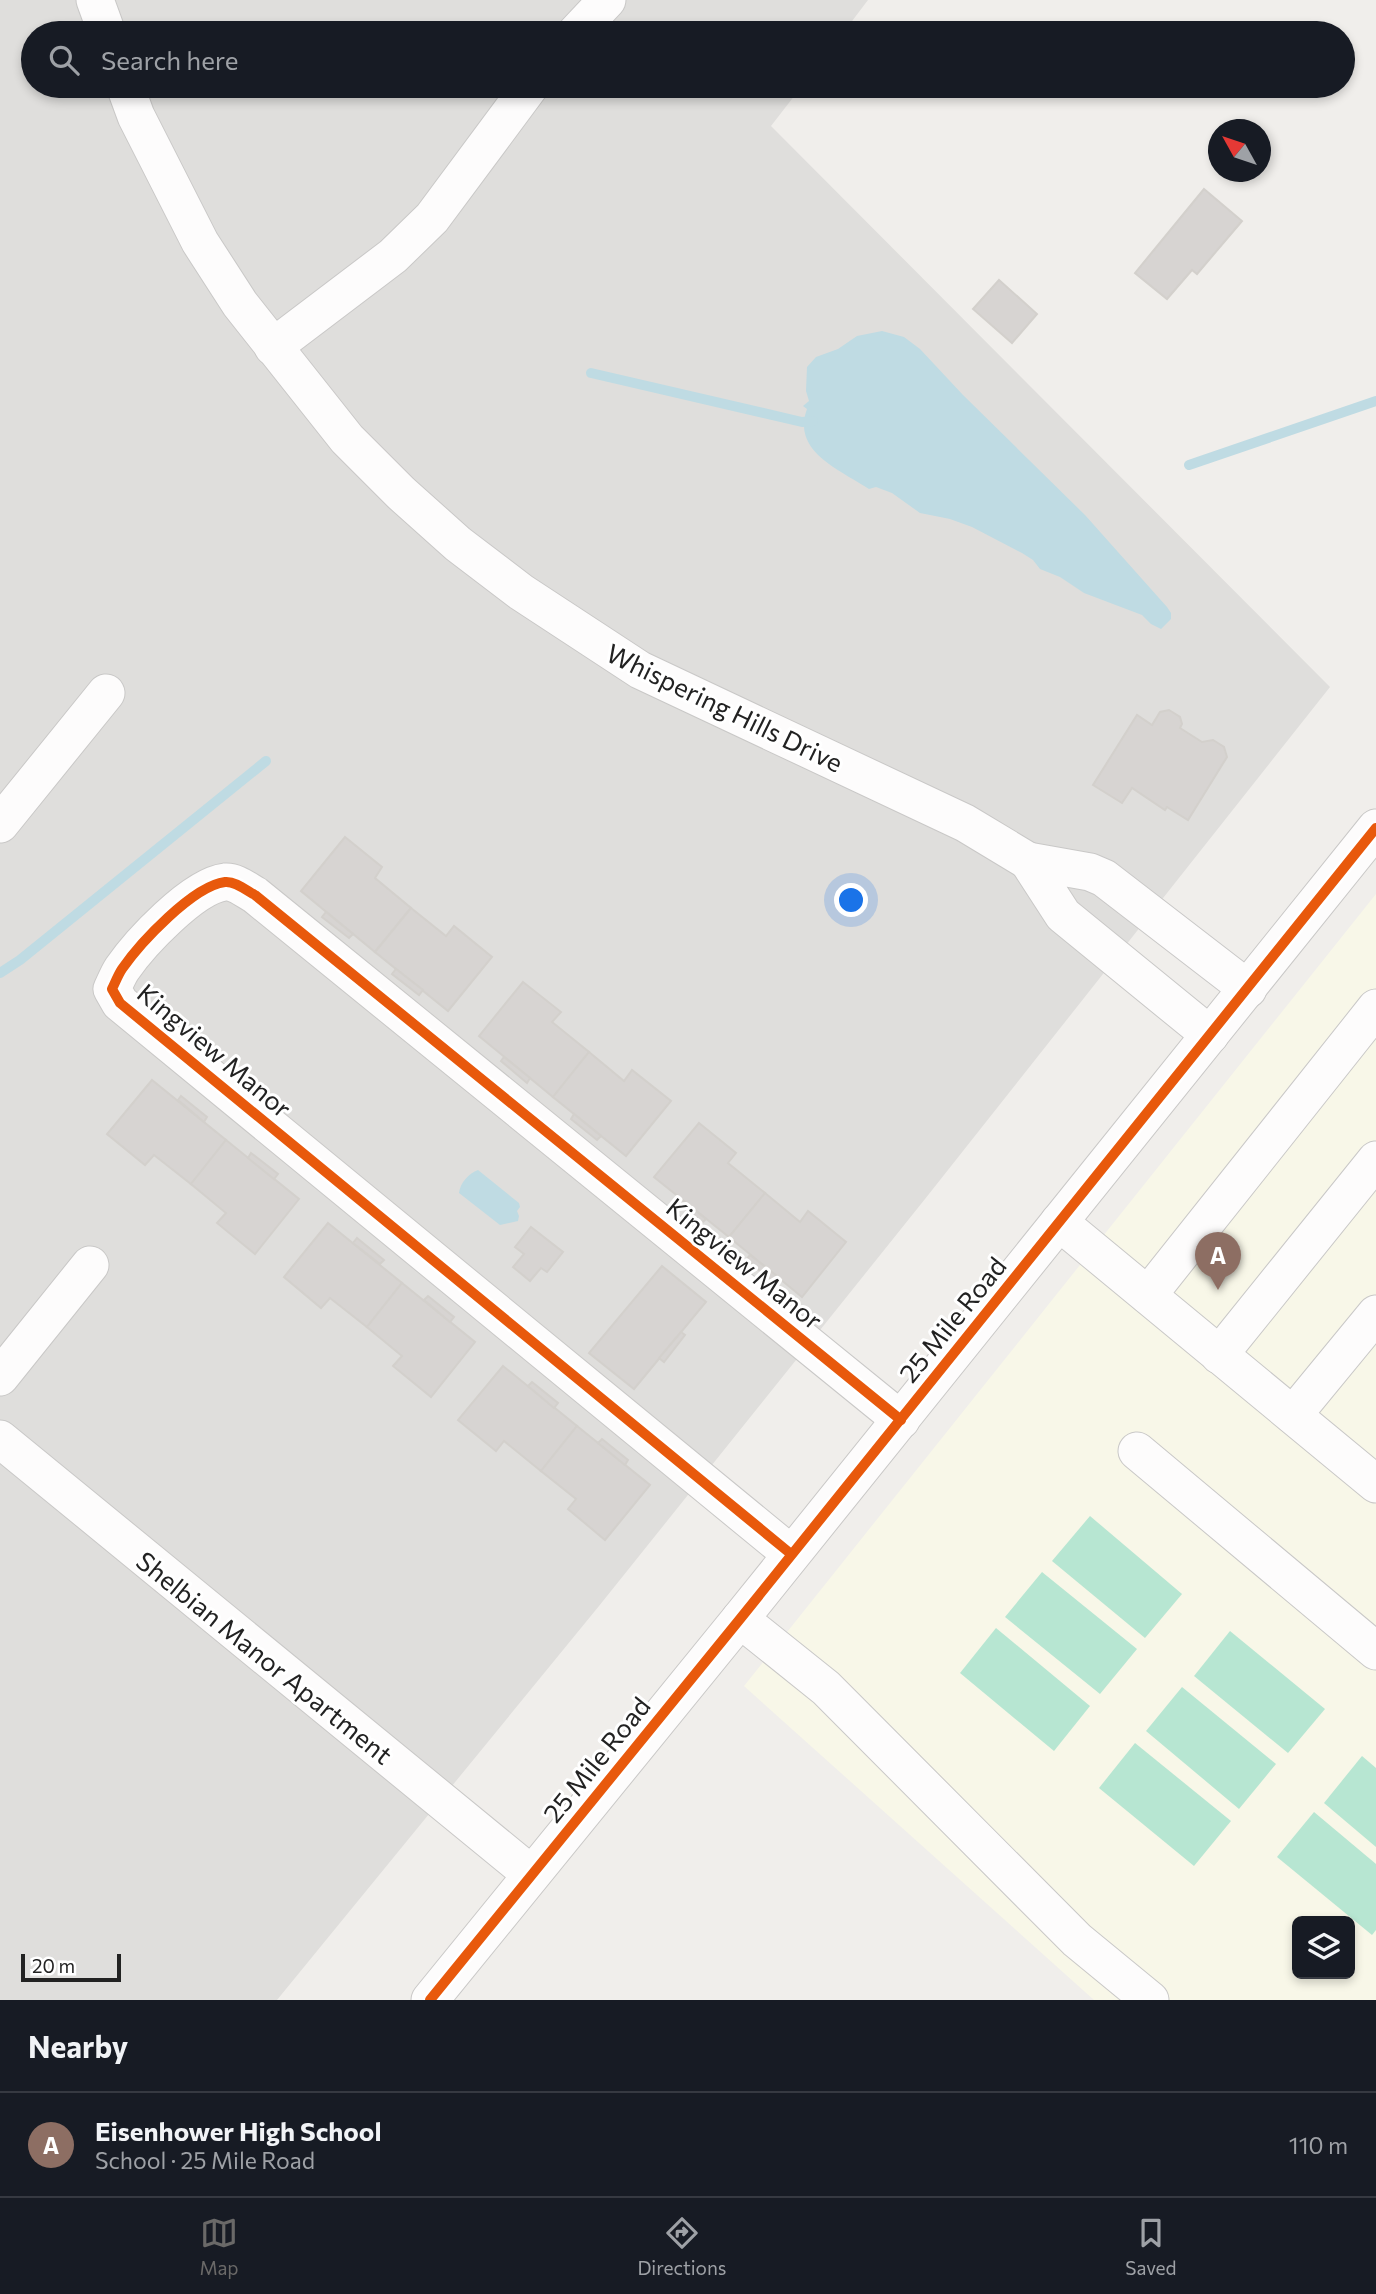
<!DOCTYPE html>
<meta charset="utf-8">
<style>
body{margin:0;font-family:Commissioner,sans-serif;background:#20242c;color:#f1f3f6}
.controls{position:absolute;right:21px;bottom:21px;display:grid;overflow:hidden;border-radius:10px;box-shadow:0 4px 10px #0003}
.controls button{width:63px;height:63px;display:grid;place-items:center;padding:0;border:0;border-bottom:2px solid #363941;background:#171b24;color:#f1f3f6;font:35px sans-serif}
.compass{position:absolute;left:1208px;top:119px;width:63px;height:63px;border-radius:50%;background:#171b24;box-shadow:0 4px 10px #0003;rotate:310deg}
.scale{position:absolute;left:21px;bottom:18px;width:100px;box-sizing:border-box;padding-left:7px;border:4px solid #222;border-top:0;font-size:19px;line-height:24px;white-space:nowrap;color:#222;-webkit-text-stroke:5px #fff;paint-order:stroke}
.you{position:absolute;left:852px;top:901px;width:24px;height:24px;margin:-18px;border:5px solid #fff;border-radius:50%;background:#1a73e8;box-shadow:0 0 0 10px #1a73e833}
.badge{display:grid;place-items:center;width:46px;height:46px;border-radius:50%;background:#6a6968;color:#fff;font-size:23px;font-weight:700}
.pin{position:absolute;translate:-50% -58px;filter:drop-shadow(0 2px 4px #0008)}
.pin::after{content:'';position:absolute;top:37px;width:24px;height:21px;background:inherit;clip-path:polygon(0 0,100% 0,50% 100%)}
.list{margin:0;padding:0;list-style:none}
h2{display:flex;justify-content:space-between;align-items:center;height:91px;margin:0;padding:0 28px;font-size:30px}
h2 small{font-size:23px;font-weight:400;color:#9ea1a6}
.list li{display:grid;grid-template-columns:46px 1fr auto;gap:21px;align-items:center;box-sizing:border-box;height:105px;padding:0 28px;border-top:2px solid #363941}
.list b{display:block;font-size:26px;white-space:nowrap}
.list p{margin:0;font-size:23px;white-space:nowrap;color:#9ea1a6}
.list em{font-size:23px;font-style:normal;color:#9ea1a6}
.icon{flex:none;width:38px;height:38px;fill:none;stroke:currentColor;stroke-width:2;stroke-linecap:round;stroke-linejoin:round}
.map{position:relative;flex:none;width:1376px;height:2000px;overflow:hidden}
.search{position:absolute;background:#171b24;box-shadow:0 4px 10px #0003;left:21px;right:21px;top:21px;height:77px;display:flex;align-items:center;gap:18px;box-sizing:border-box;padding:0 24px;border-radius:38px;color:#9ea1a6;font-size:26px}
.sheet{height:196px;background:#171b24}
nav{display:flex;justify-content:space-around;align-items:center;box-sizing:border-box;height:98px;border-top:2px solid #363941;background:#171b24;font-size:19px;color:#9ea1a6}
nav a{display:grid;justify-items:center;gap:4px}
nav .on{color:#6a6968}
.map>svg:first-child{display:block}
.residential{fill:#dfdedc}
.education{fill:#f8f7e8;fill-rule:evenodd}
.pitch{fill:#b7e6d2}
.water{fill:#bfdbe3}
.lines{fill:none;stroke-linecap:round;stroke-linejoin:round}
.stream{stroke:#bfdbe3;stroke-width:10}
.building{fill:#d7d4d2;stroke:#d3d0cc;stroke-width:2}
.minor-casing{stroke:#c9c8c7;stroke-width:39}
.minor{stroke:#fdfcfc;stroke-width:37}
.cycleway-casing{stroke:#fff;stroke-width:15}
.cycleway{stroke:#e8590c;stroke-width:10}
.labels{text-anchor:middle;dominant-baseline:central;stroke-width:6;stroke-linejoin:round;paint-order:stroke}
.street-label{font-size:26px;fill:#222;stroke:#fff}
</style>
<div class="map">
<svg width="1376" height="2000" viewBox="0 0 1376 2000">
<rect width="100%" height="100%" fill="#f0eeeb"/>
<polygon class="residential" points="0,0 868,0 843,33 33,33 33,86 802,86 771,126 1330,687 925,1199 599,1606 277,2000 0,2000"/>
<path class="education" d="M1376 894V2000H1094L744 1686ZM1297 1921H1350V1974H1297Z"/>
<g class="pitch">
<polygon points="1090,1516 1182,1594 1145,1638 1052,1561"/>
<polygon points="1042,1572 1137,1649 1100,1694 1005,1617"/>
<polygon points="996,1628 1090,1706 1054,1751 960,1673"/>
<polygon points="1230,1631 1325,1709 1288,1753 1194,1676"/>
<polygon points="1182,1687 1276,1764 1239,1809 1146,1731"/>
<polygon points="1135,1743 1231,1821 1194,1866 1099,1788"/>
<polygon points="1362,1756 1376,1768 1376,1847 1324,1803"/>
<polygon points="1314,1812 1376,1864 1376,1930 1372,1935 1277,1857"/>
</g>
<g class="water">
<path d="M882 331 904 337 920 349 963 395 1085 515 1167 607 1171 613V619L1161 629 1151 624 1142 615 1084 593 1060 577 1040 569 1033 560 1022 553 972 527 950 519 920 513 892 493 876 487 869 489C841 470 791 452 807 409L803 406 809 401 806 391 807 367 816 357 838 349 857 336Z"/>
<path d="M478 1170 519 1203 520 1207 517 1211 519 1216 518 1221 500 1225 459 1193C460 1183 469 1173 478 1170Z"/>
</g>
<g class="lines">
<g class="stream">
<polyline points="591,373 802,422 813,421"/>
<polyline points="1189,465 1376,401"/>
<polyline points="0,973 20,960 266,761"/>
</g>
</g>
<g class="building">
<polygon points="1204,189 1242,221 1197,274 1192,270 1167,299 1135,273"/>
<polygon points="999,280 1037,314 1012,343 973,309"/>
<polygon points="1169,710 1180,717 1182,724 1180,728 1202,742 1213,740 1224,747 1227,757 1188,820 1167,807 1165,810 1132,788 1122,803 1093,785 1137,715 1152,725 1160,712"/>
<polygon points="345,837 382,867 375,878 411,908 375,952 301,891"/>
<polygon points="411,908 446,936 454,926 492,957 448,1011 375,952"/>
<polygon points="326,912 353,934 349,938 322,917"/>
<polygon points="396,969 423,990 419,995 392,974"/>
<polygon points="523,982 561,1012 552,1022 589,1052 553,1097 479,1036"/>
<polygon points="589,1052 624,1081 632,1070 671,1101 626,1156 553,1097"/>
<polygon points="504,1057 530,1078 527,1083 501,1061"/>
<polygon points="152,1080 226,1140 191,1184 154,1155 145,1165 107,1134"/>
<polygon points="181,1096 207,1117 204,1122 178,1100"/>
<polygon points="574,1114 601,1136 597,1140 571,1119"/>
<polygon points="699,1123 736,1153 728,1163 765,1193 729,1237 654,1177"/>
<polygon points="226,1140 299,1199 255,1254 217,1223 226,1213 191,1184"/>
<polygon points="251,1153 278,1174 274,1179 248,1158"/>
<polygon points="765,1193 800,1222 808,1211 846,1242 802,1297 729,1237"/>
<polygon points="680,1198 706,1219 702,1223 676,1202"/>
<polygon points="328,1223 402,1283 367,1327 330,1298 321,1308 284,1277"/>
<polygon points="531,1227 563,1252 547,1272 541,1268 530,1281 513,1267 524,1254 515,1247"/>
<polygon points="357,1238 384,1260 380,1264 353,1243"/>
<polygon points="750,1255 777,1276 773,1281 746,1260"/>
<polygon points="662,1266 706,1302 634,1389 589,1353"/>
<polygon points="402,1283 475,1342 431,1397 393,1366 402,1356 367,1327"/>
<polygon points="428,1296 454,1317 450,1322 424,1300"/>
<polygon points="681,1332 685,1335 664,1362 659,1358"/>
<polygon points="503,1366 577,1426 541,1471 504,1441 496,1451 458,1420"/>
<polygon points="532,1382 558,1403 554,1408 528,1386"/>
<polygon points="577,1426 650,1485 605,1540 568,1509 576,1499 541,1471"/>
<polygon points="602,1439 628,1460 625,1465 598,1443"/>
</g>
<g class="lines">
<g class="minor-casing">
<g id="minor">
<polyline points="95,0 107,33"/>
<polyline points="576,33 607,0"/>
<polyline points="125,86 136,116 200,242 240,304 347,439 401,493 458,544 521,592 640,670 965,823 1028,861"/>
<polyline points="273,347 393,256 432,218 530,86"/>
<polyline points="0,824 106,693"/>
<polyline points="1210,1035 1063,915 1028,861 1090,872 1104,878 1248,989"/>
<polyline points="1059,1222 1376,1484"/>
<polyline points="1148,1295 1376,1008"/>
<polyline points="1219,1355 1376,1160"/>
<polyline points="0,1377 90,1265"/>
<polyline points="1293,1415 1376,1314"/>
<polyline points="0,1439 531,1874"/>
<polyline points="1137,1451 1376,1651"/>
<path d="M791 1554 120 1003 112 989C115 983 118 975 122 969 140 943 193 886 225 882 235 881 246 890 255 895L901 1420"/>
<polyline points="740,1619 826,1688 1077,1940 1150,2000"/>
<polyline points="430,2000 740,1619 1376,828"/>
</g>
</g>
<use href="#minor" class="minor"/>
<g class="cycleway-casing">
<g id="cycleway">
<path d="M791 1554 120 1003 112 989C115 983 118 975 122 969 140 943 193 886 225 882 235 881 246 890 255 895L901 1420"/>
<polyline points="430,2000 740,1619 1376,828"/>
</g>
</g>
<use href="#cycleway" class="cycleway"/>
</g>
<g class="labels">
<g class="street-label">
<text transform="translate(725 707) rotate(26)">Whispering Hills Drive</text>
<text transform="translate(215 1050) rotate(40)">Kingview Manor</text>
<text transform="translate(745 1263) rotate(39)">Kingview Manor</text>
<text transform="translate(952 1319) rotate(-51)">25 Mile Road</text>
<text transform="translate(265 1657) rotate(39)">Shelbian Manor Apartment</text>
<text transform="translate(596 1759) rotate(-51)">25 Mile Road</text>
</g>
</g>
</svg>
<div class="controls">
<button><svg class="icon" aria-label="layers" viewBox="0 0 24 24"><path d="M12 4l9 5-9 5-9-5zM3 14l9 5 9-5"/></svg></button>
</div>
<svg class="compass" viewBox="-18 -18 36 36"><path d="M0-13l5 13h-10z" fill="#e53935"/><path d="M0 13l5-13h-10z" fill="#9ea1a6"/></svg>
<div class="scale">20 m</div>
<div class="you"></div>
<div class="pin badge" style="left:1218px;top:1290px;background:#8d6e63">A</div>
<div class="search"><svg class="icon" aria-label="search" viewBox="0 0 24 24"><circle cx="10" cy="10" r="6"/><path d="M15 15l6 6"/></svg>Search here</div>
</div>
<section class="sheet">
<h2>Nearby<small></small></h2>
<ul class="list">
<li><span class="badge" style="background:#8d6e63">A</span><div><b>Eisenhower High School</b><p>School · 25 Mile Road</p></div><em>110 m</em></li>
</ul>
</section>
<nav>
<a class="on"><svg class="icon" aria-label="map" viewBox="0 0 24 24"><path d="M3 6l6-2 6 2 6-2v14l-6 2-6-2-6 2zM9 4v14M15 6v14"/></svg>Map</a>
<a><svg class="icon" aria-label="directions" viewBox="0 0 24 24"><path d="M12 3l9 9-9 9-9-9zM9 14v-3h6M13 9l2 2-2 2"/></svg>Directions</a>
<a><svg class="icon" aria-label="saved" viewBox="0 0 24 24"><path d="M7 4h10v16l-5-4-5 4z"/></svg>Saved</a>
</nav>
